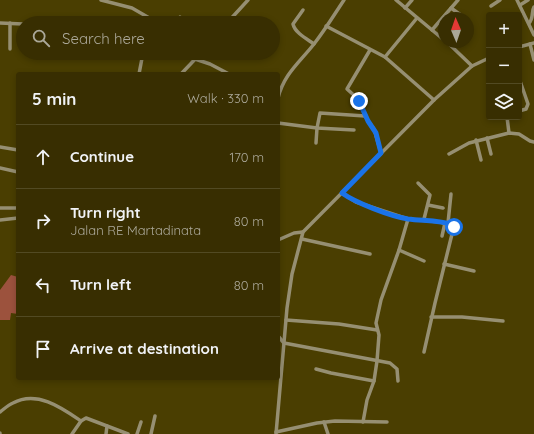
<!DOCTYPE html>
<meta charset="utf-8">
<style>
body{margin:0;font-family:Quicksand,sans-serif;background:#3f360b;color:#f1f3f6}
.controls{position:absolute;right:12px;top:12px;display:grid;overflow:hidden;border-radius:4px;box-shadow:0 2px 6px #0003}
.controls button{width:36px;height:36px;display:grid;place-items:center;padding:0;border:0;border-bottom:1px solid #524a23;background:#382e01;color:#f1f3f6;font:20px sans-serif}
.compass{position:absolute;left:438px;top:12px;width:36px;height:36px;border-radius:50%;background:#382e01;box-shadow:0 2px 6px #0003;rotate:358deg}
.stop{position:absolute;width:12px;height:12px;margin:-9px;border:3px solid #1a73e8;border-radius:50%;background:#fff}
.stop.end{background:#1a73e8;border-color:#fff;box-shadow:0 1px 4px #0008}
.list{margin:0;padding:0;list-style:none}
h2{display:flex;justify-content:space-between;align-items:center;height:52px;margin:0;padding:0 16px;font-size:17px}
h2 small{font-size:13px;font-weight:400;color:#aba899}
.list li{display:grid;grid-template-columns:26px 1fr auto;gap:12px;align-items:center;box-sizing:border-box;height:64px;padding:0 16px;border-top:1px solid #524a23}
.list b{display:block;font-size:15px;white-space:nowrap}
.list p{margin:0;font-size:13px;white-space:nowrap;color:#aba899}
.list em{font-size:13px;font-style:normal;color:#aba899}
.icon{flex:none;width:22px;height:22px;fill:none;stroke:currentColor;stroke-width:2;stroke-linecap:round;stroke-linejoin:round}
.map{position:relative;flex:none;width:534px;height:434px;overflow:hidden}
.search{position:absolute;background:#382e01;box-shadow:0 2px 6px #0003;left:16px;top:16px;width:264px;height:44px;display:flex;align-items:center;gap:10px;box-sizing:border-box;padding:0 14px;border-radius:22px;color:#aba899;font-size:15px}
.panel{position:absolute;background:#382e01;box-shadow:0 2px 6px #0003;left:16px;top:72px;width:264px;height:308px;border-radius:4px}
.map>svg:first-child{display:block}
.green{fill:#9c523d}
.lines{fill:none;stroke-linecap:round;stroke-linejoin:round}
.minor{stroke:#968f72;stroke-width:3.5}
.route{stroke:#1a73e8;stroke-width:5}
</style>
<div class="map">
<svg width="534" height="434" viewBox="0 0 534 434">
<rect width="100%" height="100%" fill="#4a3e01"/>
<polygon class="green" points="11,275 18,277 18,314 11,313 10,320 0,320 0,290"/>
<g class="lines">
<g class="minor">
<polyline points="101,0 132,8 158,23"/>
<polyline points="396,0 444,40"/>
<polyline points="517,0 534,35"/>
<polyline points="520,5 528,0"/>
<polyline points="491,6 500,0"/>
<polyline points="405,8 412,0"/>
<polyline points="451,8 465,18"/>
<path d="M303 10 293 24C295 33 307 39 314 44"/>
<polyline points="0,23 23,24"/>
<polyline points="175,23 180,17"/>
<polyline points="227,23 248,0"/>
<path d="M529 23C534 18 531 12 534 7"/>
<polyline points="326,26 385,57 434,100"/>
<polyline points="432,30 458,0"/>
<polyline points="447,42 472,66"/>
<polyline points="530,44 534,60"/>
<polyline points="519,47 534,43"/>
<polyline points="10,49 10,23"/>
<polyline points="370,50 347,89 357,98 368,121 374,129 381,153"/>
<polyline points="188,53 195,59 210,64 229,74"/>
<polyline points="385,57 417,18"/>
<polyline points="139,74 143,53"/>
<polyline points="181,74 201,53"/>
<polyline points="519,78 528,104 526,109 519,111"/>
<path d="M278 98C284 74 299 63 314 44 325 30 334 15 344 0"/>
<polyline points="507,117 509,133"/>
<polyline points="278,123 317,128 354,130"/>
<polyline points="487,138 491,154"/>
<polyline points="476,140 481,160"/>
<polyline points="316,143 317,128 320,113 365,116"/>
<polyline points="0,147 18,150"/>
<polyline points="449,154 469,143 509,133 519,134 530,141 534,142"/>
<polyline points="0,168 18,172"/>
<polyline points="418,183 430,195 424,219"/>
<polyline points="342,193 356,202 408,219 440,222 454,226 435,303 424,352"/>
<polyline points="428,205 443,208"/>
<polyline points="0,208 18,208"/>
<polyline points="0,220 18,218"/>
<polyline points="448,223 451,194"/>
<polyline points="442,236 445,223"/>
<polyline points="302,239 370,254"/>
<polyline points="278,240 294,233 303,232"/>
<polyline points="399,250 424,261"/>
<polyline points="444,264 474,271"/>
<polyline points="431,317 462,317 503,321"/>
<polyline points="286,320 339,324 377,330"/>
<polyline points="278,336 284,343 390,363 397,369 398,381"/>
<polyline points="316,369 331,373 374,381"/>
<path d="M0 412C4 409 8 405 13 403 37 390 62 408 81 421"/>
<polyline points="324,422 328,434"/>
<polyline points="363,422 367,400 374,381 377,361 379,335 376,323 381,300 399,250 408,219"/>
<polyline points="276,432 317,423 335,421 387,422"/>
<polyline points="0,433 0,434"/>
<polyline points="72,434 81,421 86,418 128,434"/>
<polyline points="106,434 107,426"/>
<polyline points="137,434 141,422"/>
<polyline points="151,434 155,416"/>
<polyline points="276,434 287,308 292,274 303,232 434,100 472,66 489,58"/>
</g>
</g>
<g class="lines">
<path class="route" d="M359 101 368 121 376 133 381 153 342 193C356 203 390 216 408 219 423 221 439 220 454 225V227"/>
</g>
</svg>
<div class="controls">
<button>+</button>
<button>−</button>
<button><svg class="icon" aria-label="layers" viewBox="0 0 24 24"><path d="M12 4l9 5-9 5-9-5zM3 14l9 5 9-5"/></svg></button>
</div>
<svg class="compass" viewBox="-18 -18 36 36"><path d="M0-13l5 13h-10z" fill="#e53935"/><path d="M0 13l5-13h-10z" fill="#aba899"/></svg>
<div class="stop" style="left:454px;top:227px"></div>
<div class="stop end" style="left:359px;top:101px"></div>
<div class="search"><svg class="icon" aria-label="search" viewBox="0 0 24 24"><circle cx="10" cy="10" r="6"/><path d="M15 15l6 6"/></svg>Search here</div>
<section class="panel">
<h2>5 min<small>Walk · 330 m</small></h2>
<ul class="list">
<li><svg class="icon" aria-label="ahead" viewBox="0 0 24 24"><path d="M12 20V5M6 11l6-6 6 6"/></svg><div><b>Continue</b></div><em>170 m</em></li>
<li><svg class="icon" aria-label="right" viewBox="0 0 24 24"><path d="M7 20v-9h11M14 6l5 5-5 5"/></svg><div><b>Turn right</b><p>Jalan RE Martadinata</p></div><em>80 m</em></li>
<li><svg class="icon" aria-label="left" viewBox="0 0 24 24"><path d="M17 20v-9H6M10 6l-5 5 5 5"/></svg><div><b>Turn left</b></div><em>80 m</em></li>
<li><svg class="icon" aria-label="arrive" viewBox="0 0 24 24"><path d="M6 21V4h12l-3 4 3 4H6"/></svg><div><b>Arrive at destination</b></div></li>
</ul>
</section>
</div>
